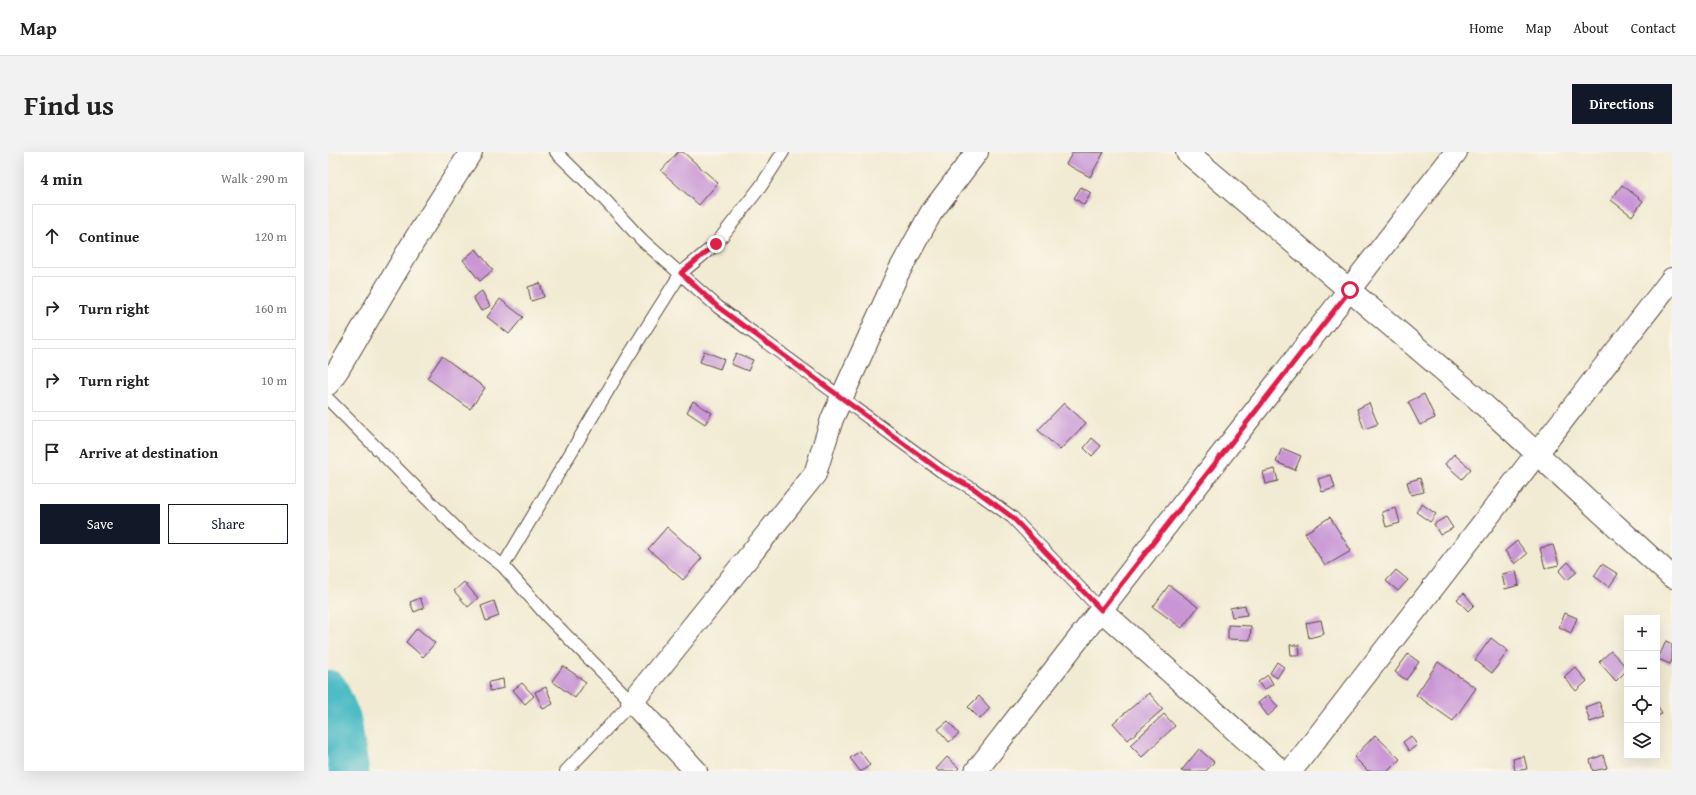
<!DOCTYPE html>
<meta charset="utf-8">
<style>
body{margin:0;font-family:"Gentium Book Plus",serif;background:#f2f2f2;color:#222}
.controls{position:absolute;right:12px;bottom:12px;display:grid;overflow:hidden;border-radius:0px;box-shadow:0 4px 16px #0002}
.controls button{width:36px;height:36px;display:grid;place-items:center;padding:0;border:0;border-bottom:1px solid #e0e0e0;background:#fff;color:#222;font:20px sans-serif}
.stop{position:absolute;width:12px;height:12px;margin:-9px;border:3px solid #e11d48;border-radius:50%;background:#fff}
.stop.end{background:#e11d48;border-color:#fff;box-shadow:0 1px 4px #0008}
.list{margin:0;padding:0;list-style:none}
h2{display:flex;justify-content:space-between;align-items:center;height:52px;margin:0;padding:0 16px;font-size:17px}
h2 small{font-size:13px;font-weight:400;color:#767676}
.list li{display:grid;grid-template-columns:26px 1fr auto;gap:12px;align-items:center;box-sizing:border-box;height:64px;margin:0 8px 8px;padding:0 8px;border:1px solid #e0e0e0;border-radius:0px}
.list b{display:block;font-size:15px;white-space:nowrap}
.list em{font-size:13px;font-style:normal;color:#767676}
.actions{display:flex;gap:8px;padding:12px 16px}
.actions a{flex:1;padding:9px 0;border:1px solid #111827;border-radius:0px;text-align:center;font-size:14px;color:#111827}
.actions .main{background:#111827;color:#fff}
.icon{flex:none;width:22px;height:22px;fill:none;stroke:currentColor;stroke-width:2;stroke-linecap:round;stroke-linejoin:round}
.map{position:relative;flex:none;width:1344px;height:619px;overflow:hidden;border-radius:0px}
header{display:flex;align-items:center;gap:24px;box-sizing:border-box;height:56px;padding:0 20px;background:#fff;border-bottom:1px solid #e0e0e0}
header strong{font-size:19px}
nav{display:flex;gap:22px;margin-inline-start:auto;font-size:14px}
.intro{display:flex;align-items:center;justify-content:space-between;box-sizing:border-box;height:96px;padding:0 24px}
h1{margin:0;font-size:28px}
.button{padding:10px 18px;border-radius:0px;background:#111827;color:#fff;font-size:14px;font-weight:700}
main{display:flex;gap:24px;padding:0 24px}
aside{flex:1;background:#fff;border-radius:0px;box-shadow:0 4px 16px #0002}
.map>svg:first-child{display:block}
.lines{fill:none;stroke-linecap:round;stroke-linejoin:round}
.river{stroke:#4ebcc4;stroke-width:40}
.building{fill:#c895d5}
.service-casing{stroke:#564739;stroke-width:14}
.minor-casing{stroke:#564739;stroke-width:24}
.tertiary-casing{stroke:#564739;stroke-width:24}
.service{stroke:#fff;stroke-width:12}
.minor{stroke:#fff;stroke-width:22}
.tertiary{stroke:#fff;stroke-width:22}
.route{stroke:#e11d48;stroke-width:5}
</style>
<header>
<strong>Map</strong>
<nav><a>Home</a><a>Map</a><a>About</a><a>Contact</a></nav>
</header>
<div class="intro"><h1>Find us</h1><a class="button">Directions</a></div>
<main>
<aside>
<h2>4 min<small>Walk · 290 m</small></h2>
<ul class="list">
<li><svg class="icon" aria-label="ahead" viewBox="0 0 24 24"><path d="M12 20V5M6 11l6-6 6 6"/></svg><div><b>Continue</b></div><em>120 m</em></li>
<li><svg class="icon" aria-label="right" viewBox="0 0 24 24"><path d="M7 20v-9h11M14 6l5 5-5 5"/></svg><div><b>Turn right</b></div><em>160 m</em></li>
<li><svg class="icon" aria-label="right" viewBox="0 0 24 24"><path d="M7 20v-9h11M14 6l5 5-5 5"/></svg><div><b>Turn right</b></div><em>10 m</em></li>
<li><svg class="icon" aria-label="arrive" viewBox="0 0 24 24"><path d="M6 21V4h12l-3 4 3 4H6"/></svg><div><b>Arrive at destination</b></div></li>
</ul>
<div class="actions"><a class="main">Save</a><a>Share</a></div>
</aside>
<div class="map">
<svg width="1344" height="619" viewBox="0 0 1344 619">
<rect width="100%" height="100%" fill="#fbf7ec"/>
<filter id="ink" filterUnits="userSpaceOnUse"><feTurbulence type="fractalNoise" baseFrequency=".025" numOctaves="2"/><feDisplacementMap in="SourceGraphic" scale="8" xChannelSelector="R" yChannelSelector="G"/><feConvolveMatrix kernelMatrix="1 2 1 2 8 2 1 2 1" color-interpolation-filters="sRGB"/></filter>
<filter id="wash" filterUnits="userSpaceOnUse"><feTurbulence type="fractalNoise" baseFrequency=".012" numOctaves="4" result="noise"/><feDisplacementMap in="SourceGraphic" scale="16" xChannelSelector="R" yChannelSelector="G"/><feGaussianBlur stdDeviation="0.9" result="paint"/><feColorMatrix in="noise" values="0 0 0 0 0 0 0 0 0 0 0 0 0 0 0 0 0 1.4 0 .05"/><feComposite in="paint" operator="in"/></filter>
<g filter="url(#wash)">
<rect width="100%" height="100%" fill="#f2ebd3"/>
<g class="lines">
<polyline class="river" points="0,538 13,567 21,619"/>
</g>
<g id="blocks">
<g class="building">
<polygon points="350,0 355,0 390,31 371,53 333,19"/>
<polygon points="745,0 776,0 762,25 738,12"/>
<polygon points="1294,33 1315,49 1304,64 1283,48"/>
<polygon points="753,35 763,41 756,53 746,46"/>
<polygon points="148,97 165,118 152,129 135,108"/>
<polygon points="212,131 216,145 203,149 200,135"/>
<polygon points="154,139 162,154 153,159 145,145"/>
<polygon points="172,147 195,165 181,182 159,165"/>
<polygon points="376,199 396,207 392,217 372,210"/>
<polygon points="408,201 425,208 420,219 403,212"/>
<polygon points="114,204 157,236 142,257 99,226"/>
<polygon points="1096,242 1107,266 1092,273 1080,250"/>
<polygon points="365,249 384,261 377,272 359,260"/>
<polygon points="736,251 758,271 732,298 710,278"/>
<polygon points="1041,251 1050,272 1036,277 1029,257"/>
<polygon points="764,286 773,294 764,304 756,296"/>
<polygon points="954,296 973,304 967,318 948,310"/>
<polygon points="1126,302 1143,317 1134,327 1117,312"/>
<polygon points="947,317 950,329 938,332 935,320"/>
<polygon points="1003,323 1007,336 994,340 990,327"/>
<polygon points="1092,326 1096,340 1083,343 1079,330"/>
<polygon points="1094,352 1108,362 1102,370 1088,360"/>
<polygon points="1068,356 1072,371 1058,375 1054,360"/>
<polygon points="1002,365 1023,399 997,414 977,381"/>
<polygon points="1118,365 1125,376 1112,383 1106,372"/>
<polygon points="339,375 374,406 355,428 320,397"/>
<polygon points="1189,389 1199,402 1187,412 1177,399"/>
<polygon points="1225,393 1231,413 1217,416 1212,396"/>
<polygon points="1240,410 1249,420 1239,428 1231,419"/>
<polygon points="1274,412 1290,422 1281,435 1266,424"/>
<polygon points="1068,418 1080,428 1070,439 1058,429"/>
<polygon points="1188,419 1191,433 1177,437 1174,422"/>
<polygon points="136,430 150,446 140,455 126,439"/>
<polygon points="841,433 870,455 854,476 825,455"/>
<polygon points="1136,441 1146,453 1140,459 1129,447"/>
<polygon points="92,446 96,456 86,460 82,450"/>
<polygon points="166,449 171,464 158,469 153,454"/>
<polygon points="917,453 919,463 904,465 902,456"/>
<polygon points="1237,461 1249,466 1243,481 1231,475"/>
<polygon points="993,468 996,482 981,486 978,471"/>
<polygon points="900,473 923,474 922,488 900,487"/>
<polygon points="89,476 107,491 95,505 78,490"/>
<polygon points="1163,486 1180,499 1164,521 1147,508"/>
<polygon points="1338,489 1344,492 1344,508 1342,512 1330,507"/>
<polygon points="962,493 971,493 972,503 963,503"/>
<polygon points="1283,499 1299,516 1299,518 1288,529 1271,510"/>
<polygon points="1080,502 1091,510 1078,528 1067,520"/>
<polygon points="949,510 956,515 949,526 942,521"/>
<polygon points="1110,510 1148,536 1125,569 1088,543"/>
<polygon points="235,514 258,530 247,546 224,529"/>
<polygon points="1247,515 1259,529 1248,539 1236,525"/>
<polygon points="940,523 945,532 936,538 930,530"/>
<polygon points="175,527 176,536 162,539 161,530"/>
<polygon points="194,531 206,544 197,552 185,538"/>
<polygon points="218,535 225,552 215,557 207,540"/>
<polygon points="821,541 835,557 800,588 785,571"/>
<polygon points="940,543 950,555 940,564 930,551"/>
<polygon points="651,544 662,556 652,567 640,555"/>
<polygon points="1271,550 1277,565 1262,570 1257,555"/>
<polygon points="1329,552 1334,562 1329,564"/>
<polygon points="836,562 847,574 814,605 802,593"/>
<polygon points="620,569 631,582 621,590 610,577"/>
<polygon points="1047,583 1072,607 1060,619 1040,619 1026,605"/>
<polygon points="1083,584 1089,593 1081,599 1075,590"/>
<polygon points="871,597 886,610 878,619 853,619"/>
<polygon points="532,599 542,613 534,619 532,619 522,606"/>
<polygon points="1275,603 1279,616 1265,619 1262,608"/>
<polygon points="1196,604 1199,617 1187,619 1185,607"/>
<polygon points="619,605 631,616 628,619 610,619 608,617"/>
</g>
</g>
</g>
<g filter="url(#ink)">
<use href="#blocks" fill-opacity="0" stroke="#564739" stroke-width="1"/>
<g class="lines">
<g class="service-casing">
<g id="service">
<polyline points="228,0 277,48 314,88 390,155 613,319 645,337 684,365 773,458"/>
<polyline points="0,247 135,383 175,414 220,465 304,550 238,619"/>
<polyline points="175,414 300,205 353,121 388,92 433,34 455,0"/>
</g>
</g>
<g class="minor-casing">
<g id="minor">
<polyline points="859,0 1147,245 1344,425"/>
<polyline points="773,458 953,619"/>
<polyline points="368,619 304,550 487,322 504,267 570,121 603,61 649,0"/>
<polyline points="648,619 1128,0"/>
<polyline points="963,619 1344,127"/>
</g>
</g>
<g class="tertiary-casing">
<polyline id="tertiary" points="0,232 11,216 86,89 143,0"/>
</g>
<use href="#service" class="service"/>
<use href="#minor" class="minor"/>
<use href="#tertiary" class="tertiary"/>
</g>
</g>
<g class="lines" filter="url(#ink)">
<polyline class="route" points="388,92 353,121 390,155 613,319 645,336 684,365 773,458 1022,138"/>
</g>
</svg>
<div class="controls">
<button>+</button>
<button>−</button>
<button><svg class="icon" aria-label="locate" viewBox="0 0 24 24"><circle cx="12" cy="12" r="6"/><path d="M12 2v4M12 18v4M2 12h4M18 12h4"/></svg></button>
<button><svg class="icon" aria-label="layers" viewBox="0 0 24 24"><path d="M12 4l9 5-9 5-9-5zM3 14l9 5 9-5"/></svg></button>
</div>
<div class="stop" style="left:1022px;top:138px"></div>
<div class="stop end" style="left:388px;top:92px"></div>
</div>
</main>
